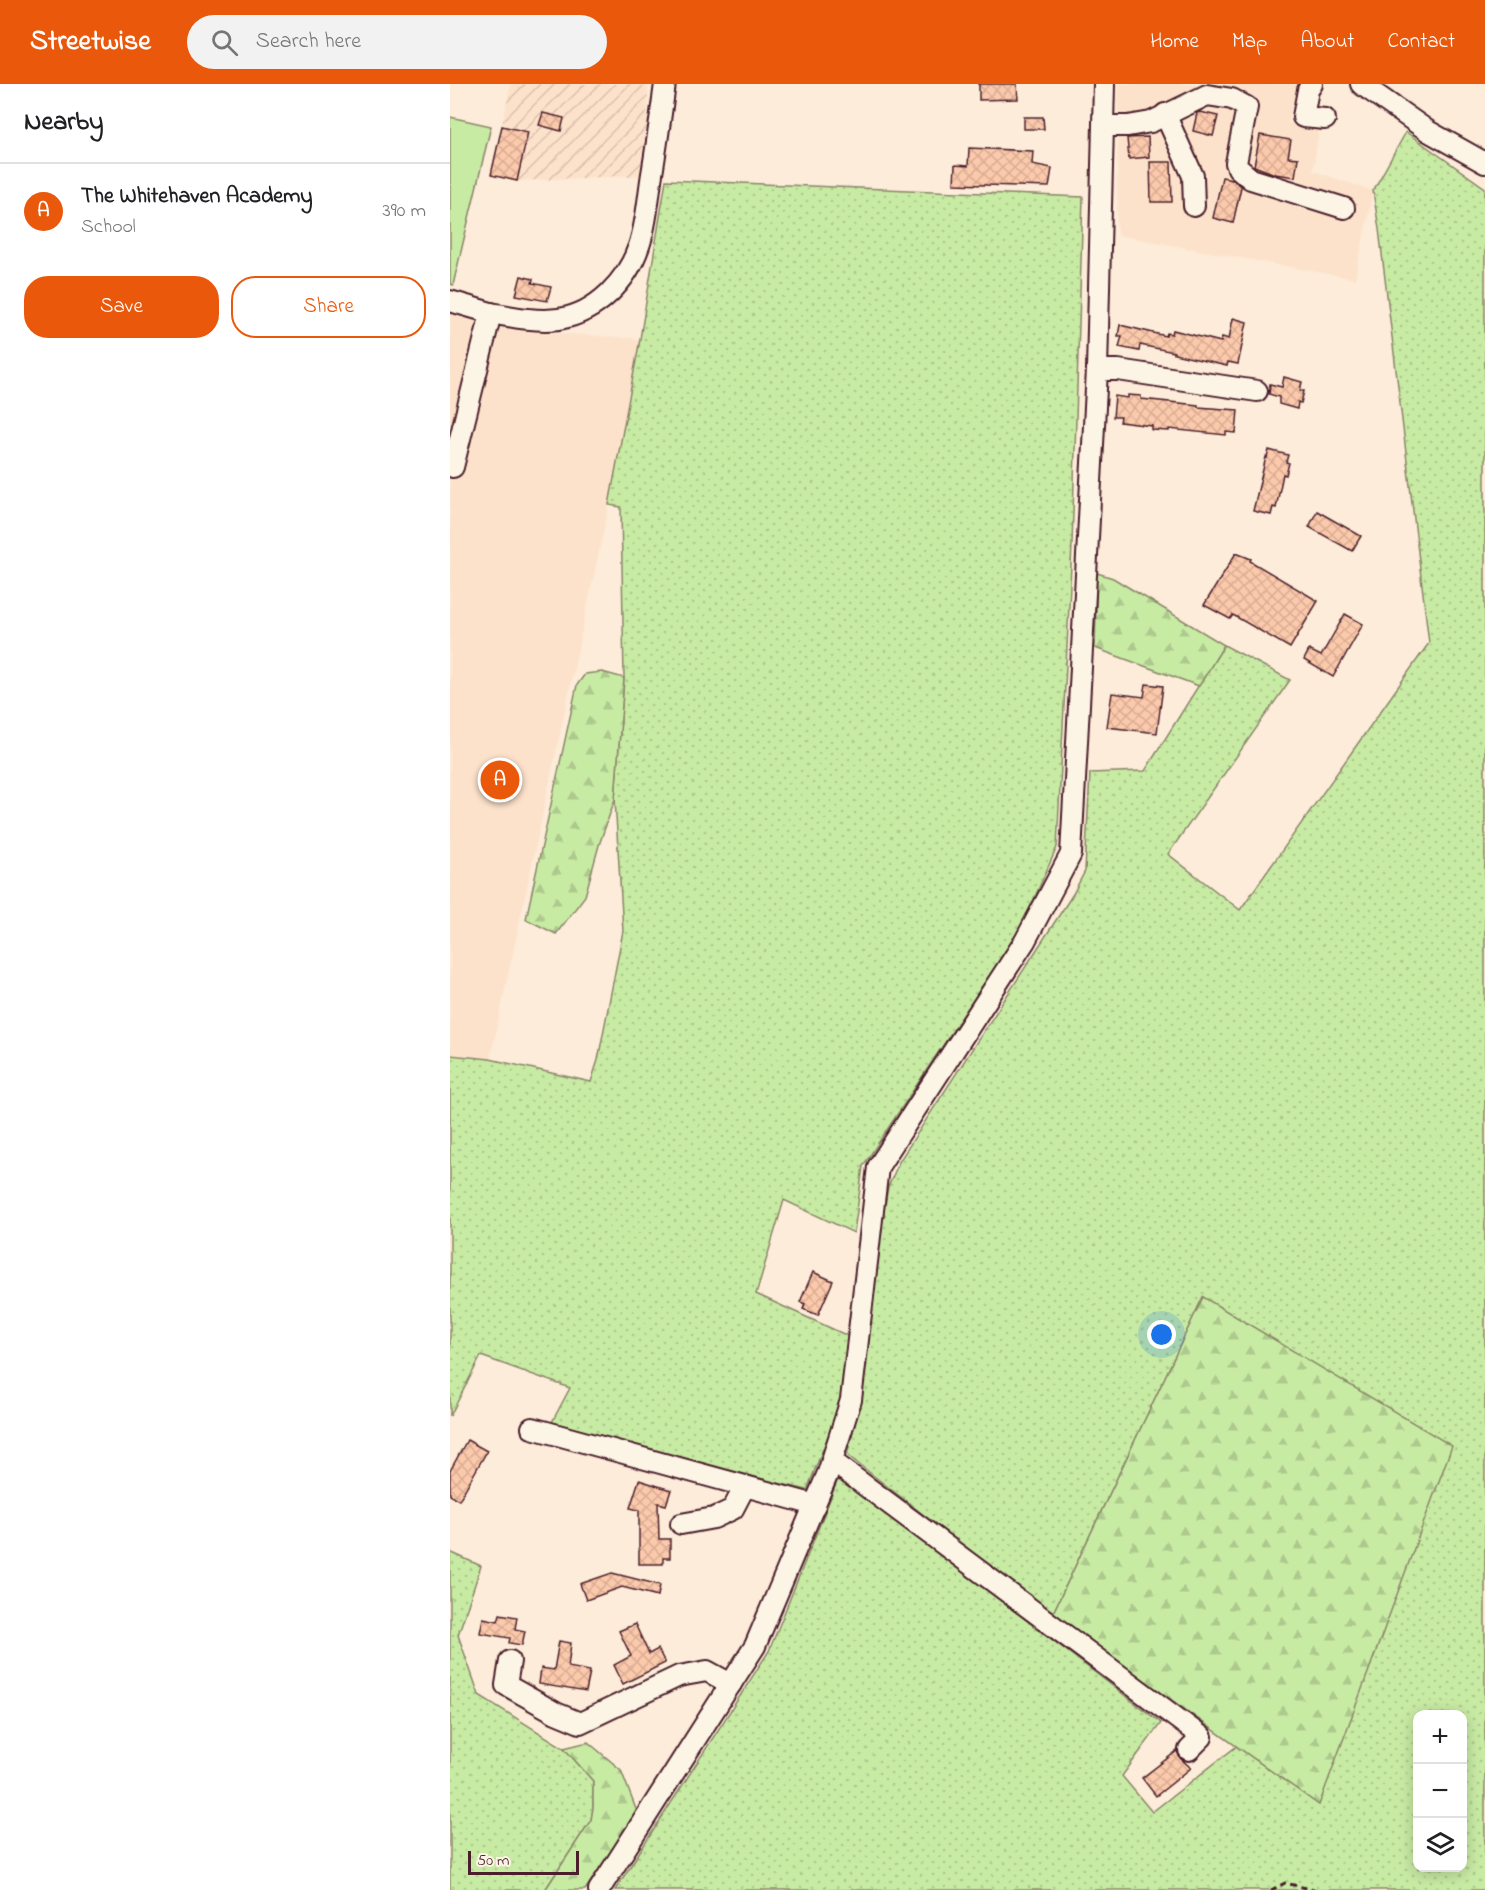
<!DOCTYPE html>
<meta charset="utf-8">
<style>
body{margin:0;font-family:"Indie Flower",sans-serif;background:#f2f2f2;color:#202124}
.controls{position:absolute;right:18px;bottom:18px;display:grid;overflow:hidden;border-radius:12px;box-shadow:0 3px 15px #0003}
.controls button{width:54px;height:54px;display:grid;place-items:center;padding:0;border:0;border-bottom:2px solid #e0e0e0;background:#fff;color:#202124;font:30px sans-serif}
.scale{position:absolute;left:18px;bottom:15px;width:111px;box-sizing:border-box;padding-left:6px;border:3px solid #4a1f2b;border-top:0;font-size:16px;line-height:21px;white-space:nowrap;color:#4a1f2b;-webkit-text-stroke:4px #fcf5e5;paint-order:stroke}
.you{position:absolute;left:712px;top:1251px;width:21px;height:21px;margin:-15px;border:4px solid #fff;border-radius:50%;background:#1a73e8;box-shadow:0 0 0 9px #1a73e833}
.badge{display:grid;place-items:center;width:39px;height:39px;border-radius:50%;background:#ea580c;color:#fff;font-size:20px;font-weight:700}
.pin{position:absolute;translate:-50% -50%;border:3px solid #fff;box-shadow:0 2px 6px #0006}
.list{margin:0;padding:0;list-style:none}
h2{display:flex;justify-content:space-between;align-items:center;height:78px;margin:0;padding:0 24px;font-size:26px}
h2 small{font-size:20px;font-weight:400;color:#757577}
.list li{display:grid;grid-template-columns:39px 1fr auto;gap:18px;align-items:center;box-sizing:border-box;height:96px;padding:0 24px;border-top:2px solid #e0e0e0}
.list b{display:block;font-size:22px;white-space:nowrap}
.list p{margin:0;font-size:20px;white-space:nowrap;color:#757577}
.list em{font-size:20px;font-style:normal;color:#757577}
.actions{display:flex;gap:12px;padding:18px 24px}
.actions a{flex:1;padding:14px 0;border:2px solid #ea580c;border-radius:24px;text-align:center;font-size:21px;color:#ea580c}
.actions .main{background:#ea580c;color:#fff}
.icon{flex:none;width:33px;height:33px;fill:none;stroke:currentColor;stroke-width:2;stroke-linecap:round;stroke-linejoin:round}
.map{position:relative;flex:none;width:1035px;height:1806px;overflow:hidden}
header{display:flex;align-items:center;gap:36px;box-sizing:border-box;height:84px;padding:0 30px;background:#ea580c;color:#fff}
header strong{font-size:28px}
nav{display:flex;gap:33px;margin-inline-start:auto;font-size:21px}
.search{width:420px;height:54px;background:#f2f2f2;display:flex;align-items:center;gap:15px;box-sizing:border-box;padding:0 21px;border-radius:33px;color:#757577;font-size:22px}
main{display:flex}
aside{flex:1;background:#fff}
.map>svg:first-child{display:block}
.built{fill:#fce2cb}
.industrial{fill:url(#industrial-furrows)}
.grass{fill:url(#grass-dots);stroke:#898568;stroke-width:1.5;fill-rule:evenodd}
.forest{fill:url(#forest-firs);stroke:#898568;stroke-width:1.5}
.pitch{fill:#c8eba4;stroke:#898568;stroke-width:1.5}
.building{fill:url(#building-cross-hatch);stroke:#4a1f2b;stroke-width:1.5}
.lines{fill:none;stroke-linecap:round;stroke-linejoin:round}
.minor-casing{stroke:#4a1f2b;stroke-width:24}
.path{stroke:#4a1f2b;stroke-width:3;stroke-dasharray:6 4.5;stroke-linecap:butt}
.minor{stroke:#fcf5e5;stroke-width:20}
</style>
<header>
<strong>Streetwise</strong>
<div class="search"><svg class="icon" aria-label="search" viewBox="0 0 24 24"><circle cx="10" cy="10" r="6"/><path d="M15 15l6 6"/></svg>Search here</div>
<nav><a>Home</a><a>Map</a><a>About</a><a>Contact</a></nav>
</header>
<main>
<aside>
<h2>Nearby<small></small></h2>
<ul class="list">
<li><span class="badge">A</span><div><b>The Whitehaven Academy</b><p>School</p></div><em>390 m</em></li>
</ul>
<div class="actions"><a class="main">Save</a><a>Share</a></div>
</aside>
<div class="map">
<svg width="1035" height="1806" viewBox="0 0 1035 1806">
<defs>
<pattern id="industrial-furrows" width="10" height="10" patternUnits="userSpaceOnUse" patternTransform="scale(1.5)"><rect width="10" height="10" fill="#fce2cb"/><path d="M-1 1l2-2M0 10L10 0M9 11l2-2" fill="none" stroke="#dac1ae"/></pattern>
<pattern id="grass-dots" width="8" height="8" patternUnits="userSpaceOnUse" patternTransform="scale(1.5)"><rect width="8" height="8" fill="#c8eba4"/><path d="M2 2h.1M6 6h.1" fill="none" stroke="#adc98d" stroke-width="1.8" stroke-linecap="round"/></pattern>
<pattern id="forest-firs" width="22" height="20" patternUnits="userSpaceOnUse" patternTransform="scale(1.5)"><rect width="22" height="20" fill="#c8eba4"/><path d="M5 1l3.5 6h-7zM16 11l3.5 6h-7z" fill="#adc98d"/></pattern>
<pattern id="building-cross-hatch" width="8" height="8" patternUnits="userSpaceOnUse" patternTransform="scale(1.5)"><rect width="8" height="8" fill="#fbc9ab"/><path d="M0 0l8 8M0 8l8-8" fill="none" stroke="#d9ac93"/></pattern>
</defs>
<rect width="100%" height="100%" fill="#fcecd9"/>
<filter id="ink" filterUnits="userSpaceOnUse"><feTurbulence type="fractalNoise" baseFrequency=".0167" numOctaves="2"/><feDisplacementMap in="SourceGraphic" scale="12" xChannelSelector="R" yChannelSelector="G"/><feConvolveMatrix kernelMatrix="1 2 1 2 8 2 1 2 1" color-interpolation-filters="sRGB"/></filter>
<g filter="url(#ink)">
<g class="built">
<polygon points="668,0 848,0 838,38 869,46 863,87 923,107 905,195 667,151"/>
<polygon points="0,208 61,221 66,246 190,255 159,421 40,975 0,971"/>
</g>
<polygon class="industrial" points="61,0 198,0 196,91 67,97 41,91"/>
<g class="grass">
<path d="M956 48 1035 104V1806H165L319 1567 389 1393 711 1639 672 1692 702 1728 787 1662 869 1720 753 1213 602 1531 397 1371 412 1312 423 1189 438 1103 450 1076 623 810 635 787 640 689 695 687 774 561 840 596 718 770 790 826 979 559 929 145 923 107ZM968 1630H1012V1784H968Z"/>
<polygon points="216,96 633,113 622,461 607,763 572,842 413,1082 404,1149 334,1116 306,1210 398,1252 392,1316 357,1406 242,1378 102,1338 120,1304 31,1272 0,1332 0,971 40,975 141,998 148,976 173,847 165,715 174,594 171,423 159,421 190,255"/>
<polygon points="0,1468 31,1482 8,1551 29,1611 114,1664 143,1697 143,1724 141,1736 95,1806 0,1806"/>
</g>
<g class="forest">
<polygon points="647,489 663,494 774,561 749,602 645,564"/>
<polygon points="152,588 174,594 165,715 149,761 135,812 106,850 76,835 127,601 135,590"/>
<polygon points="753,1213 1002,1362 869,1721 602,1531"/>
<polygon points="138,1658 171,1686 187,1728 135,1806 95,1806 141,1736 143,1724 143,1697 114,1664"/>
</g>
<polygon class="pitch" points="0,33 41,42 3,201 0,200"/>
<g class="building">
<polygon points="529,0 567,0 568,15 529,16"/>
<polygon points="750,28 768,32 763,52 743,47 747,29"/>
<polygon points="93,29 114,34 111,47 89,41"/>
<polygon points="574,33 593,33 594,45 574,45"/>
<polygon points="52,42 78,48 67,97 41,91"/>
<polygon points="810,51 841,56 838,73 848,74 845,93 825,90 804,82"/>
<polygon points="698,53 699,73 679,75 677,54"/>
<polygon points="519,64 583,67 582,80 602,84 599,103 504,100 505,81 518,82"/>
<polygon points="700,78 721,78 722,118 701,118"/>
<polygon points="772,93 783,95 791,103 783,139 763,134"/>
<polygon points="71,192 83,195 82,199 101,203 97,217 66,211"/>
<polygon points="783,234 797,238 788,280 778,278 777,282 724,270 724,268 690,261 689,267 669,263 672,252 668,252 670,241 716,252 717,249 722,250 723,246 771,258 772,253 779,255"/>
<polygon points="834,293 852,298 850,307 854,307 851,319 848,318 847,325 829,320 829,313 819,310 820,300 832,303"/>
<polygon points="678,311 691,312 691,315 748,321 748,323 788,326 786,349 776,348 776,351 719,345 719,347 702,346 702,342 670,338 671,333 663,333 665,312 678,314"/>
<polygon points="819,366 838,371 836,378 839,379 836,391 833,390 826,424 823,423 821,431 803,427 816,373 817,374"/>
<polygon points="867,427 911,452 902,467 859,443"/>
<polygon points="786,469 801,475 800,477 868,517 840,564 783,531 780,535 754,521"/>
<polygon points="895,530 913,540 883,593 854,576 859,566 871,572"/>
<polygon points="696,600 713,602 707,649 657,643 662,609 694,613"/>
<polygon points="363,1188 383,1197 368,1231 353,1225 355,1220 350,1218"/>
<polygon points="17,1356 37,1367 9,1416 0,1411 0,1387"/>
<polygon points="189,1396 221,1406 216,1421 208,1419 209,1455 220,1455 220,1474 213,1474 213,1480 189,1480 189,1426 180,1424"/>
<polygon points="162,1489 210,1501 208,1512 172,1503 136,1516 130,1500"/>
<polygon points="50,1530 67,1533 65,1545 75,1547 72,1561 59,1559 60,1554 30,1549 33,1534 48,1537"/>
<polygon points="185,1540 199,1570 208,1565 215,1579 173,1600 164,1581 181,1572 169,1547"/>
<polygon points="109,1557 121,1559 118,1583 140,1587 136,1608 89,1600 91,1584 104,1586"/>
<polygon points="727,1667 730,1674 741,1684 706,1712 692,1694"/>
</g>
<g class="lines">
<g class="minor-casing">
<g id="minor">
<polyline points="862,0 858,6 853,33 875,35"/>
<polyline points="911,0 978,47 1035,79"/>
<polyline points="715,30 743,92 744,122"/>
<polyline points="653,42 678,42 701,38 757,11 782,15 797,23 786,79 788,84 801,95 894,124"/>
<polyline points="0,217 41,229 3,383"/>
<path d="M41 229C63 233 87 238 109 235 147 229 177 197 189 162 197 139 198 114 202 90 207 60 211 30 215 0"/>
<polyline points="647,286 668,286 807,307"/>
<polyline points="82,1344 365,1421"/>
<polyline points="382,1377 752,1653 739,1666"/>
<polyline points="231,1440 264,1434 283,1425 295,1402"/>
<polyline points="60,1577 56,1601 106,1629 130,1639 229,1592 257,1587 281,1600"/>
<polyline points="149,1806 305,1562 378,1389 401,1316 428,1083 575,857 621,770 647,286 654,0"/>
</g>
</g>
<polyline class="path" points="821,1806 835,1799 865,1806"/>
<use href="#minor" class="minor"/>
</g>
</g>
</svg>
<div class="controls">
<button>+</button>
<button>−</button>
<button><svg class="icon" aria-label="layers" viewBox="0 0 24 24"><path d="M12 4l9 5-9 5-9-5zM3 14l9 5 9-5"/></svg></button>
</div>
<div class="scale">50 m</div>
<div class="you"></div>
<div class="pin badge" style="left:50px;top:696px">A</div>
</div>
</main>
